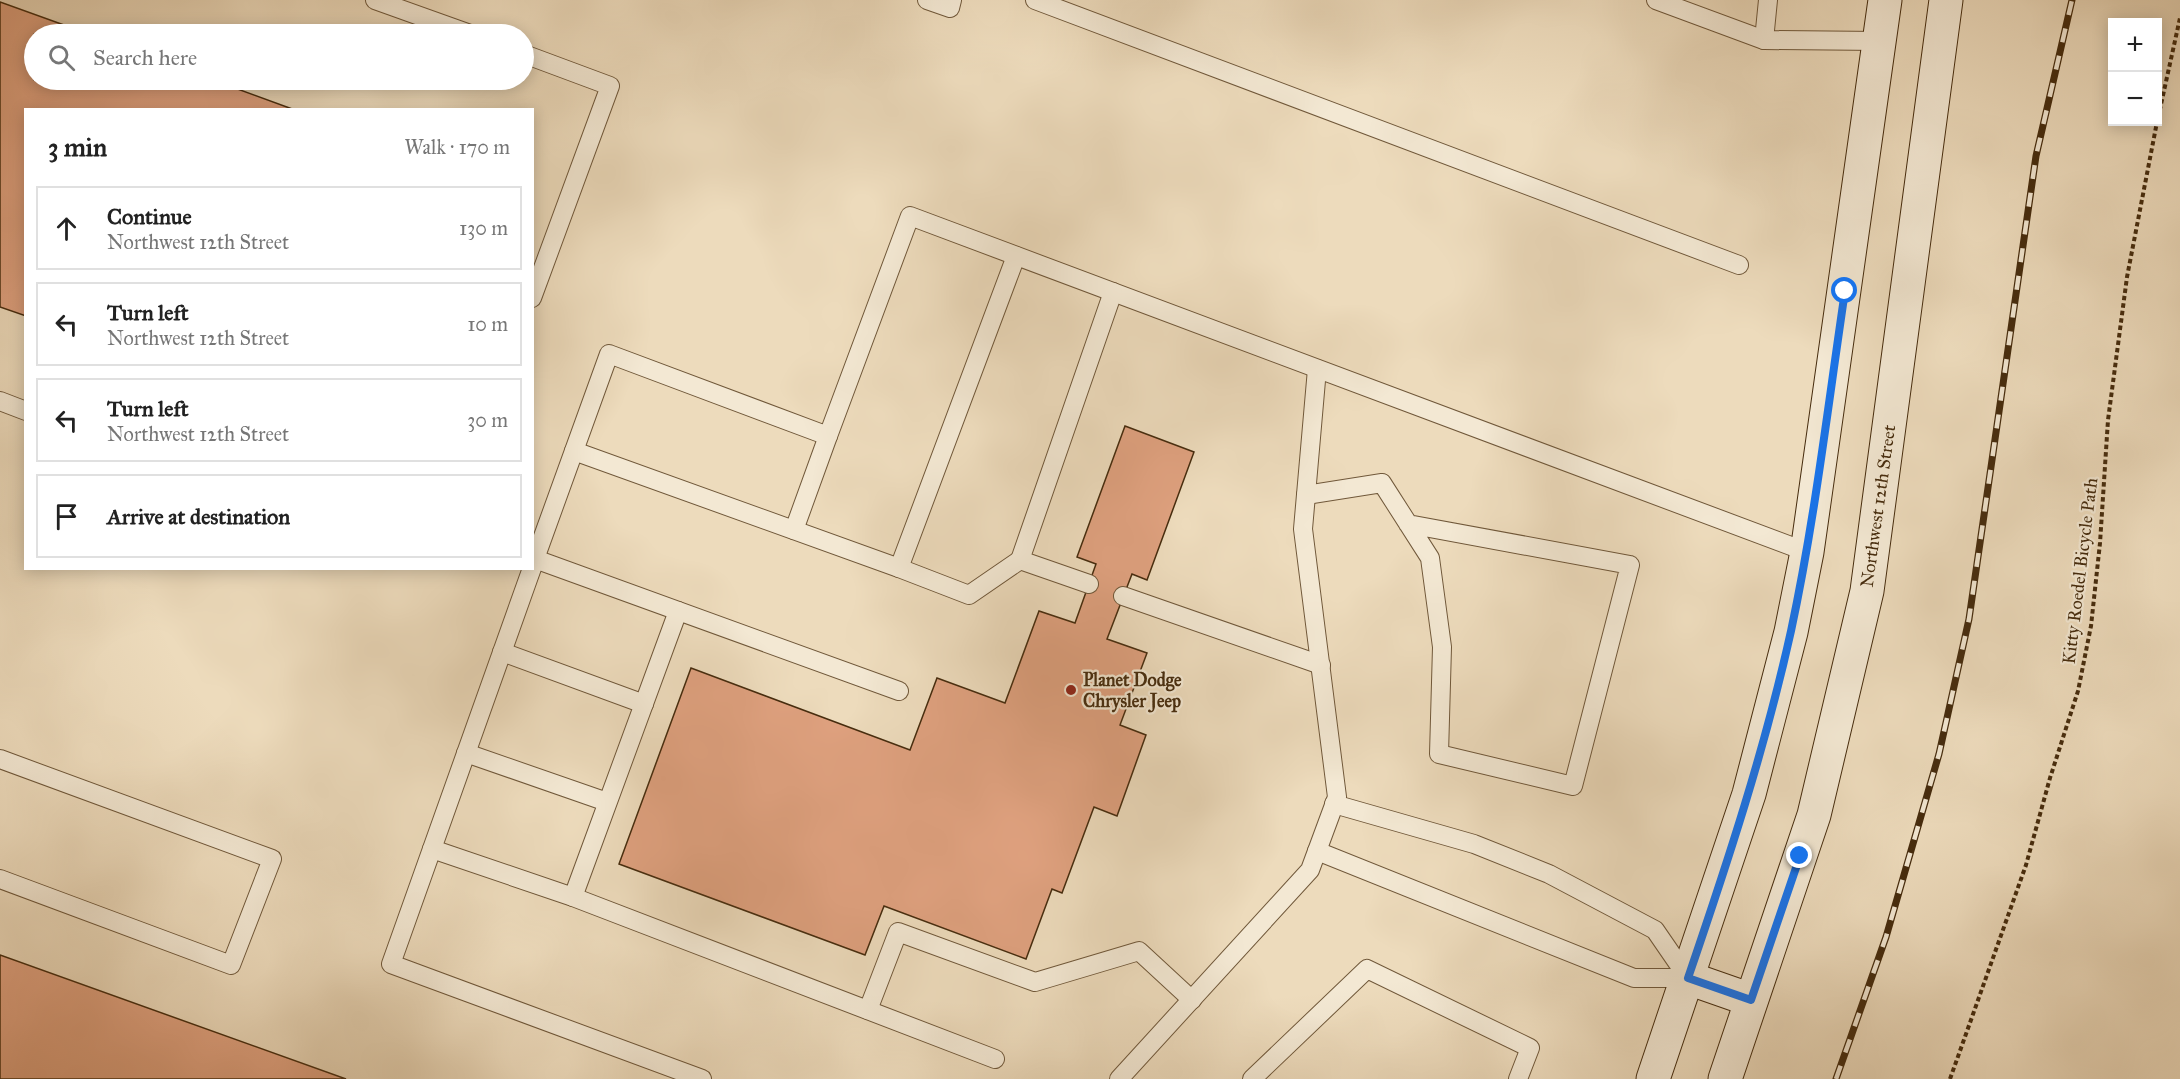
<!DOCTYPE html>
<meta charset="utf-8">
<style>
body{margin:0;font-family:"IM FELL Great Primer",serif;background:#f6f6f6;color:#222}
.controls{position:absolute;right:18px;top:18px;display:grid;overflow:hidden;border-radius:0px;box-shadow:0 3px 15px #0003}
.controls button{width:54px;height:54px;display:grid;place-items:center;padding:0;border:0;border-bottom:2px solid #e0e0e0;background:#fff;color:#222;font:30px sans-serif}
.stop{position:absolute;width:18px;height:18px;margin:-14px;border:4px solid #1a73e8;border-radius:50%;background:#fff}
.stop.end{background:#1a73e8;border-color:#fff;box-shadow:0 2px 6px #0008}
.list{margin:0;padding:0;list-style:none}
h2{display:flex;justify-content:space-between;align-items:center;height:78px;margin:0;padding:0 24px;font-size:26px}
h2 small{font-size:20px;font-weight:400;color:#767676}
.list li{display:grid;grid-template-columns:39px 1fr auto;gap:18px;align-items:center;box-sizing:border-box;height:84px;margin:0 12px 12px;padding:0 12px;border:2px solid #e0e0e0;border-radius:0px}
.list b{display:block;font-size:22px;white-space:nowrap}
.list p{margin:0;font-size:20px;white-space:nowrap;color:#767676}
.list em{font-size:20px;font-style:normal;color:#767676}
.icon{flex:none;width:33px;height:33px;fill:none;stroke:currentColor;stroke-width:2;stroke-linecap:round;stroke-linejoin:round}
.map{position:relative;flex:none;width:2180px;height:1079px;overflow:hidden}
.search{position:absolute;background:#fff;box-shadow:0 3px 15px #0003;left:24px;top:24px;width:510px;height:66px;display:flex;align-items:center;gap:15px;box-sizing:border-box;padding:0 21px;border-radius:33px;color:#767676;font-size:22px}
.panel{position:absolute;background:#fff;box-shadow:0 3px 15px #0003;left:24px;top:108px;width:510px;height:462px;border-radius:0px}
.map>svg:first-child{display:block}
.building{fill:#dfa17f;stroke:#462c0e;stroke-width:1.5}
.lines{fill:none;stroke-linecap:round;stroke-linejoin:round}
.lane-casing{stroke:#70583a;stroke-width:20}
.secondary-casing{stroke:#462c0e;stroke-width:35}
.path{stroke:#462c0e;stroke-width:4;stroke-dasharray:4.5 3;stroke-linecap:butt}
.lane{stroke:#f3e8d3;stroke-width:18}
.secondary{stroke:#f3e8d3;stroke-width:33}
.rail-casing{stroke:#462c0e;stroke-width:7}
.rail{stroke:#f3e8d3;stroke-width:4.5;stroke-dasharray:14;stroke-linecap:butt}
.route{stroke:#1a73e8;stroke-width:8}
.poi-dot{fill:#8f2418;stroke:#f3e8d3;stroke-width:2}
.labels{text-anchor:middle;dominant-baseline:central;stroke-width:4.5;stroke-linejoin:round;paint-order:stroke}
.street-label{font-size:18px;fill:#462c0e;stroke:#f3e8d3}
.poi-label{font-size:18px;font-weight:bold;fill:#462c0e;stroke:#f3e8d3;text-anchor:start}
</style>
<div class="map">
<svg width="2180" height="1079" viewBox="0 0 2180 1079">
<rect width="100%" height="100%" fill="#eddbbc"/>
<filter id="stains"><feTurbulence type="fractalNoise" baseFrequency=".00333" numOctaves="4"/><feColorMatrix values="0 0 0 0 .2 0 0 0 0 .09 0 0 0 0 .02 0 0 0 .5 -.17"/></filter>
<radialGradient id="worn" r=".72"><stop offset=".6" stop-color="#630" stop-opacity="0"/><stop offset="1" stop-color="#630" stop-opacity=".3"/></radialGradient>
<g class="building">
<polygon points="0,2 89,34 34,34 34,80 213,80 295,110 26,110 26,316 0,307"/>
<polygon points="1125,426 1194,452 1147,580 1132,574 1107,639 1147,653 1120,725 1146,735 1117,816 1094,807 1062,893 1052,889 1026,959 884,906 865,955 619,864 691,668 910,750 937,678 1005,703 1039,611 1075,623 1096,564 1077,557"/>
<polygon points="0,955 346,1079 0,1079"/>
</g>
<g class="lines">
<g class="lane-casing">
<g id="lane">
<polyline points="375,0 470,34"/>
<polyline points="927,0 950,8 952,0"/>
<polyline points="1035,0 1739,265"/>
<polyline points="1656,0 1764,40 1880,41"/>
<polyline points="1764,40 1768,0"/>
<polyline points="524,54 610,86 532,298"/>
<polyline points="1016,256 899,568 969,595 1020,560"/>
<polyline points="0,401 26,411"/>
<polyline points="574,451 899,568"/>
<polyline points="1306,495 1382,483 1430,558 1442,647 1439,754 1573,786 1630,565 1408,524"/>
<polyline points="794,530 828,436"/>
<polyline points="535,559 899,691"/>
<polyline points="532,567 609,354 828,436 910,216 1807,552"/>
<polyline points="532,568 391,964 702,1079"/>
<polyline points="1089,584 1020,560 1113,292"/>
<polyline points="1123,596 1321,665"/>
<polyline points="502,652 644,704"/>
<polyline points="466,753 607,802"/>
<polyline points="0,759 272,859 231,965 0,879"/>
<polyline points="1334,804 1474,844 1549,874 1655,930 1688,978"/>
<polyline points="432,849 573,897 678,611"/>
<polyline points="1317,851 1634,978 1688,978"/>
<polyline points="573,897 995,1059"/>
<polyline points="868,1010 898,932 1035,982 1139,951 1192,1000"/>
<polyline points="1119,1079 1310,870 1337,797 1303,529 1317,369"/>
<polyline points="1252,1079 1367,969 1530,1048 1518,1079"/>
</g>
</g>
<g class="secondary-casing">
<g id="secondary">
<polyline points="1688,978 1751,1000"/>
<polyline points="1653,1079 1749,794 1791,632 1807,552 1885,0"/>
<polyline points="1725,1079 1814,815 1867,591 1946,0"/>
</g>
</g>
<g class="path">
<polyline points="2158,118 2180,18"/>
<polyline points="1950,1079 2026,865 2050,778 2078,691 2091,626 2100,543 2108,420 2127,277 2157,122"/>
</g>
<use href="#lane" class="lane"/>
<use href="#secondary" class="secondary"/>
<g class="rail-casing">
<polyline id="rail" points="1836,1079 1886,937 1939,754 1969,619 2036,156 2072,0"/>
</g>
<use href="#rail" class="rail"/>
</g>
<g class="lines">
<path class="route" d="M1800 856 1751 1000 1688 978C1727 864 1765 749 1791 631 1815 519 1828 405 1845 291"/>
</g>
<circle class="poi-dot" cx="1071" cy="690" r="6"/>
<g class="labels">
<g class="street-label">
<text transform="translate(1878 506) rotate(-82)">Northwest 12th Street</text>
<text transform="translate(2080 571) rotate(-83)">Kitty Roedel Bicycle Path</text>
</g>
<g class="poi-label">
<text x="1083" y="680">Planet Dodge<tspan x="1083" dy="21">Chrysler Jeep</tspan></text>
</g>
</g>
<rect width="100%" height="100%" filter="url(#stains)"/>
<rect width="100%" height="100%" fill="url(#worn)"/>
</svg>
<div class="controls">
<button>+</button>
<button>−</button>
</div>
<div class="stop" style="left:1845px;top:291px"></div>
<div class="stop end" style="left:1800px;top:856px"></div>
<div class="search"><svg class="icon" aria-label="search" viewBox="0 0 24 24"><circle cx="10" cy="10" r="6"/><path d="M15 15l6 6"/></svg>Search here</div>
<section class="panel">
<h2>3 min<small>Walk · 170 m</small></h2>
<ul class="list">
<li><svg class="icon" aria-label="ahead" viewBox="0 0 24 24"><path d="M12 20V5M6 11l6-6 6 6"/></svg><div><b>Continue</b><p>Northwest 12th Street</p></div><em>130 m</em></li>
<li><svg class="icon" aria-label="left" viewBox="0 0 24 24"><path d="M17 20v-9H6M10 6l-5 5 5 5"/></svg><div><b>Turn left</b><p>Northwest 12th Street</p></div><em>10 m</em></li>
<li><svg class="icon" aria-label="left" viewBox="0 0 24 24"><path d="M17 20v-9H6M10 6l-5 5 5 5"/></svg><div><b>Turn left</b><p>Northwest 12th Street</p></div><em>30 m</em></li>
<li><svg class="icon" aria-label="arrive" viewBox="0 0 24 24"><path d="M6 21V4h12l-3 4 3 4H6"/></svg><div><b>Arrive at destination</b></div></li>
</ul>
</section>
</div>
